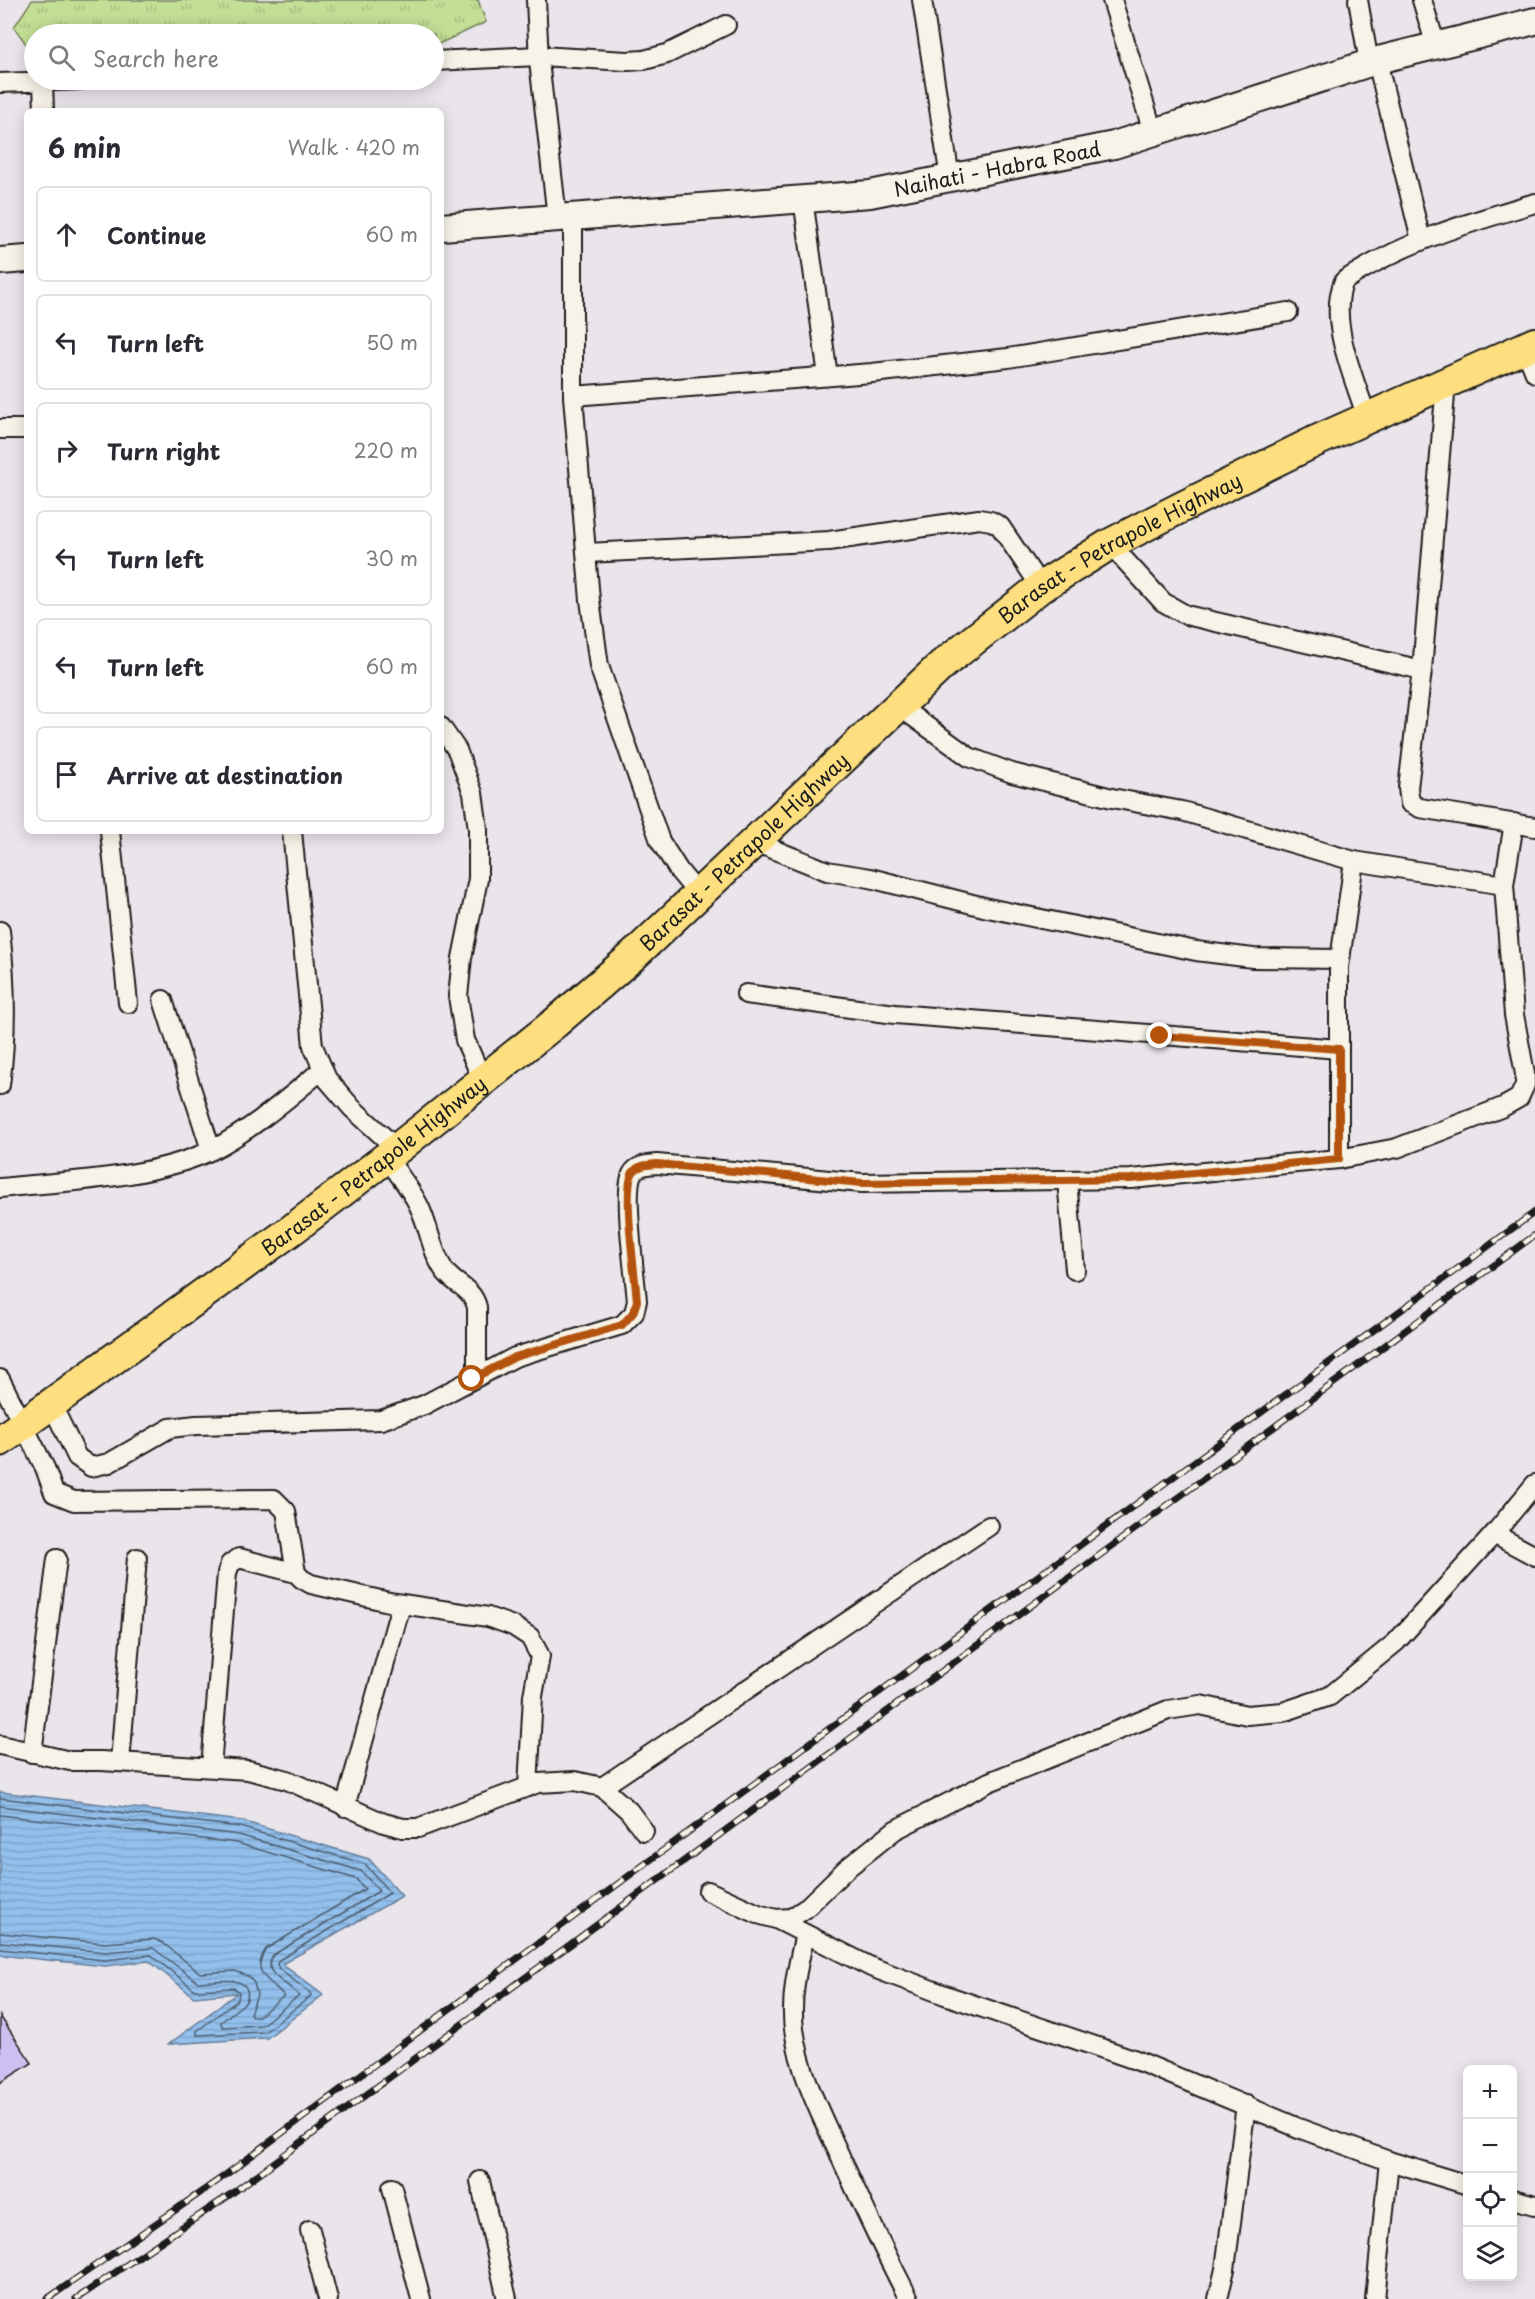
<!DOCTYPE html>
<meta charset="utf-8">
<style>
body{margin:0;font-family:"Playpen Sans",sans-serif;background:#f2f2f3;color:#2b2b33}
.controls{position:absolute;right:18px;bottom:18px;display:grid;overflow:hidden;border-radius:9px;box-shadow:0 3px 15px #0003}
.controls button{width:54px;height:54px;display:grid;place-items:center;padding:0;border:0;border-bottom:2px solid #e1e1e2;background:#fff;color:#2b2b33;font:30px sans-serif}
.stop{position:absolute;width:18px;height:18px;margin:-14px;border:4px solid #b45309;border-radius:50%;background:#fff}
.stop.end{background:#b45309;border-color:#fff;box-shadow:0 2px 6px #0008}
.list{margin:0;padding:0;list-style:none}
h2{display:flex;justify-content:space-between;align-items:center;height:78px;margin:0;padding:0 24px;font-size:26px}
h2 small{font-size:20px;font-weight:400;color:#7c7c81}
.list li{display:grid;grid-template-columns:39px 1fr auto;gap:18px;align-items:center;box-sizing:border-box;height:96px;margin:0 12px 12px;padding:0 12px;border:2px solid #e1e1e2;border-radius:9px}
.list b{display:block;font-size:22px;white-space:nowrap}
.list em{font-size:20px;font-style:normal;color:#7c7c81}
.icon{flex:none;width:33px;height:33px;fill:none;stroke:currentColor;stroke-width:2;stroke-linecap:round;stroke-linejoin:round}
.map{position:relative;flex:none;width:1535px;height:2299px;overflow:hidden}
.search{position:absolute;background:#fff;box-shadow:0 3px 15px #0003;left:24px;top:24px;width:420px;height:66px;display:flex;align-items:center;gap:15px;box-sizing:border-box;padding:0 21px;border-radius:33px;color:#7c7c81;font-size:22px}
.panel{position:absolute;background:#fff;box-shadow:0 3px 15px #0003;left:24px;top:108px;width:420px;height:726px;border-radius:9px}
.map>svg:first-child{display:block}
.grass{fill:url(#grass-tufts);stroke:#707d58;stroke-width:1.5}
.water{fill:url(#water-rules);stroke:#637e99;stroke-width:1.5}
.lines{fill:none;stroke-linecap:round;stroke-linejoin:round}
.shore{stroke:#4c5d6f;stroke-width:1.5}
.building{fill:#cdc0f1;stroke:#1c1c1c;stroke-width:1.5}
.minor-casing{stroke:#1c1c1c;stroke-width:22}
.secondary-casing{stroke:#1c1c1c;stroke-width:30}
.trunk-casing{stroke:#1c1c1c;stroke-width:34}
.minor{stroke:#f7f3e8;stroke-width:18}
.secondary{stroke:#f7f3e8;stroke-width:26}
.trunk{stroke:#fddf80;stroke-width:30}
.rail-casing{stroke:#1c1c1c;stroke-width:7}
.rail{stroke:#f7f3e8;stroke-width:4.5;stroke-dasharray:14;stroke-linecap:butt}
.route{stroke:#b45309;stroke-width:8}
.labels{text-anchor:middle;dominant-baseline:central;stroke-width:4.5;stroke-linejoin:round;paint-order:stroke}
.street-label{font-size:20px;fill:#1c1c1c;stroke:#f7f3e8}
</style>
<div class="map">
<svg width="1535" height="2299" viewBox="0 0 1535 2299">
<defs>
<pattern id="grass-tufts" width="24" height="20" patternUnits="userSpaceOnUse" patternTransform="scale(1.5)"><rect width="24" height="20" fill="#c3de95"/><path d="M3 7l-1-3M5 7V3M7 7l1-3M15 17l-1-3M17 17v-4M19 17l1-3" fill="none" stroke="#a7be80"/></pattern>
<pattern id="water-rules" width="6" height="5" patternUnits="userSpaceOnUse" patternTransform="scale(1.5)"><rect width="6" height="5" fill="#93bfec"/><path d="M0 2.5h6" fill="none" stroke="#7ea4ca"/></pattern>
</defs>
<rect width="100%" height="100%" fill="#eae4eb"/>
<filter id="ink" filterUnits="userSpaceOnUse"><feTurbulence type="fractalNoise" baseFrequency=".0167" numOctaves="2"/><feDisplacementMap in="SourceGraphic" scale="12" xChannelSelector="R" yChannelSelector="G"/><feConvolveMatrix kernelMatrix="1 2 1 2 8 2 1 2 1" color-interpolation-filters="sRGB"/></filter>
<g filter="url(#ink)">
<polygon class="grass" points="32,0 478,0 486,22 434,46 434,34 34,34 34,55 14,27"/>
<polygon class="water" points="0,1792 242,1821 369,1859 402,1896 282,1964 323,1995 267,2038 169,2044 237,1993 194,1997 149,1961 105,1966 0,1955"/>
<g class="lines">
<g class="shore">
<polyline points="0,1798 240,1827 365,1864 390,1893 279,1960 277,1964 279,1969 310,1993 311,1996 265,2032 197,2035 197,2031 238,2000 239,1991 233,1988 195,1990 151,1955 105,1960 0,1949"/>
<path d="M0 1806 239 1835 361 1871 379 1891 273 1955C260 1976 290 1982 299 1996L262 2025 222 2027 221 2022 246 2002C256 1972 214 1982 198 1982L153 1948 105 1952 0 1942"/>
<path d="M0 1815 237 1843 356 1879 365 1889 266 1949C249 1975 272 1980 284 1996L259 2016H252L250 2014 257 1995 254 1983 248 1976 235 1971 200 1973 163 1943 154 1939 105 1943 0 1933"/>
</g>
</g>
<polygon class="building" points="0,2016 32,2063 0,2083"/>
<g class="lines">
<g class="minor-casing">
<g id="minor">
<polyline points="536,0 539,61 557,218"/>
<polyline points="922,0 950,178"/>
<polyline points="1112,0 1153,132"/>
<polyline points="1358,0 1369,63"/>
<polyline points="1422,0 1436,46"/>
<polyline points="434,61 539,56 627,61 644,60 667,54 726,25"/>
<polyline points="1377,61 1421,240"/>
<polyline points="43,81 44,111"/>
<polyline points="0,83 80,80"/>
<polyline points="803,199 828,376"/>
<polyline points="573,217 573,396 590,600 599,666 660,841 679,871 698,894"/>
<polyline points="1525,348 1535,373"/>
<polyline points="1446,383 1422,670 1408,788 1410,803 1420,808 1535,827"/>
<polyline points="573,396 872,373 1008,358 1288,312"/>
<path d="M1367 418C1355 379 1327 321 1344 281 1402 242 1468 223 1535 203"/>
<polyline points="0,429 27,429"/>
<polyline points="1110,544 1163,602 1186,615 1422,670"/>
<polyline points="587,553 829,541 979,519 991,521 1000,526 1041,587"/>
<polyline points="897,705 969,757 1012,773 1112,798 1182,811 1354,861 1504,885"/>
<polyline points="441,727 457,750 473,793 478,829 478,879 462,958 458,996 465,1040 483,1081"/>
<polyline points="110,831 128,1003"/>
<polyline points="292,831 313,1046 327,1079 352,1108 397,1149"/>
<polyline points="755,842 827,871 870,878 988,908 1196,951 1253,958 1340,959"/>
<path d="M0 931C6 982 7 1033 0 1085"/>
<polyline points="746,994 895,1014 1339,1049"/>
<polyline points="163,1000 211,1150"/>
<path d="M387 1157C397 1173 410 1188 418 1204 429 1225 431 1251 444 1270 455 1286 472 1287 477 1307V1376"/>
<polyline points="1339,1159 1339,967 1354,861"/>
<polyline points="1067,1180 1075,1270"/>
<path d="M0 1188C66 1181 152 1179 212 1150 253 1129 288 1098 323 1069"/>
<polyline points="0,1379 45,1468 54,1493 74,1501 274,1499 286,1511 296,1573 302,1579 311,1584 389,1602 488,1617 513,1626 530,1637 540,1656 533,1696 528,1787"/>
<path d="M52 1405 77 1457 91 1467 109 1463 170 1428 196 1425 381 1420 424 1405 515 1357 622 1325 634 1313 637 1301C635 1276 623 1193 632 1174 637 1165 647 1165 657 1164L862 1183 1131 1179 1339 1159 1397 1148 1503 1107 1519 1098 1525 1085V1074L1514 1015 1504 885 1514 823"/>
<polyline points="1494,1534 1535,1556"/>
<polyline points="0,1745 70,1761 101,1761 248,1770 287,1780 384,1823 403,1828 418,1828 538,1783 575,1781 602,1787 629,1811 644,1831"/>
<polyline points="32,1753 57,1559"/>
<polyline points="120,1762 137,1558"/>
<polyline points="211,1767 227,1573 230,1564 239,1558 296,1573"/>
<polyline points="602,1787 989,1526"/>
<polyline points="345,1807 401,1605"/>
<polyline points="708,1891 758,1914 776,1919 791,1918 805,1909 846,1869 895,1830 989,1782 1168,1710 1200,1705 1247,1715 1283,1712 1330,1696 1396,1642 1494,1534 1535,1484"/>
<polyline points="776,1919 871,1967 945,1995 1136,2060 1301,2129 1389,2161 1468,2185"/>
<path d="M805 1934C798 1965 790 1997 794 2029 800 2075 822 2117 841 2158 863 2206 885 2253 909 2299"/>
<polyline points="480,2181 507,2299"/>
<polyline points="392,2188 421,2299"/>
<polyline points="1512,2199 1535,2205"/>
<polyline points="310,2230 328,2299"/>
<polyline points="1218,2299 1225,2269 1246,2105"/>
<polyline points="1375,2299 1389,2161"/>
</g>
</g>
<g class="secondary-casing">
<g id="secondary">
<path id="s1" d="M441 227 870 194 1114 145 1382 59 1535 21"/>
<polyline points="0,261 27,259"/>
</g>
</g>
<g class="trunk-casing">
<g id="trunk">
<path id="s2" d="M0 1441 293 1229 387 1157 555 1023 634 955 943 664 1041 587 1110 544 1180 508 1316 441 1535 343"/>
</g>
</g>
<use href="#minor" class="minor"/>
<use href="#secondary" class="secondary"/>
<use href="#trunk" class="trunk"/>
<g class="rail-casing">
<g id="rail">
<polyline points="47,2299 220,2179 661,1852 1535,1212"/>
<polyline points="76,2299 231,2194 1535,1235"/>
</g>
</g>
<use href="#rail" class="rail"/>
</g>
</g>
<g class="lines" filter="url(#ink)">
<path class="route" d="M472 1379 515 1357 622 1325 633 1313 637 1301C635 1275 623 1193 632 1174 637 1165 647 1165 657 1164L862 1183 1131 1179 1339 1159V1049L1160 1036"/>
</g>
<g class="labels">
<g class="street-label">
<text stroke="none"><textPath href="#s1" startOffset="560">Naihati - Habra Road</textPath></text>
<text stroke="none"><textPath href="#s2" startOffset="1436">Barasat - Petrapole Highway</textPath></text>
<text stroke="none"><textPath href="#s2" startOffset="950">Barasat - Petrapole Highway</textPath></text>
<text stroke="none"><textPath href="#s2" startOffset="464">Barasat - Petrapole Highway</textPath></text>
</g>
</g>
</svg>
<div class="controls">
<button>+</button>
<button>−</button>
<button><svg class="icon" aria-label="locate" viewBox="0 0 24 24"><circle cx="12" cy="12" r="6"/><path d="M12 2v4M12 18v4M2 12h4M18 12h4"/></svg></button>
<button><svg class="icon" aria-label="layers" viewBox="0 0 24 24"><path d="M12 4l9 5-9 5-9-5zM3 14l9 5 9-5"/></svg></button>
</div>
<div class="stop" style="left:472px;top:1379px"></div>
<div class="stop end" style="left:1160px;top:1036px"></div>
<div class="search"><svg class="icon" aria-label="search" viewBox="0 0 24 24"><circle cx="10" cy="10" r="6"/><path d="M15 15l6 6"/></svg>Search here</div>
<section class="panel">
<h2>6 min<small>Walk · 420 m</small></h2>
<ul class="list">
<li><svg class="icon" aria-label="ahead" viewBox="0 0 24 24"><path d="M12 20V5M6 11l6-6 6 6"/></svg><div><b>Continue</b></div><em>60 m</em></li>
<li><svg class="icon" aria-label="left" viewBox="0 0 24 24"><path d="M17 20v-9H6M10 6l-5 5 5 5"/></svg><div><b>Turn left</b></div><em>50 m</em></li>
<li><svg class="icon" aria-label="right" viewBox="0 0 24 24"><path d="M7 20v-9h11M14 6l5 5-5 5"/></svg><div><b>Turn right</b></div><em>220 m</em></li>
<li><svg class="icon" aria-label="left" viewBox="0 0 24 24"><path d="M17 20v-9H6M10 6l-5 5 5 5"/></svg><div><b>Turn left</b></div><em>30 m</em></li>
<li><svg class="icon" aria-label="left" viewBox="0 0 24 24"><path d="M17 20v-9H6M10 6l-5 5 5 5"/></svg><div><b>Turn left</b></div><em>60 m</em></li>
<li><svg class="icon" aria-label="arrive" viewBox="0 0 24 24"><path d="M6 21V4h12l-3 4 3 4H6"/></svg><div><b>Arrive at destination</b></div></li>
</ul>
</section>
</div>
